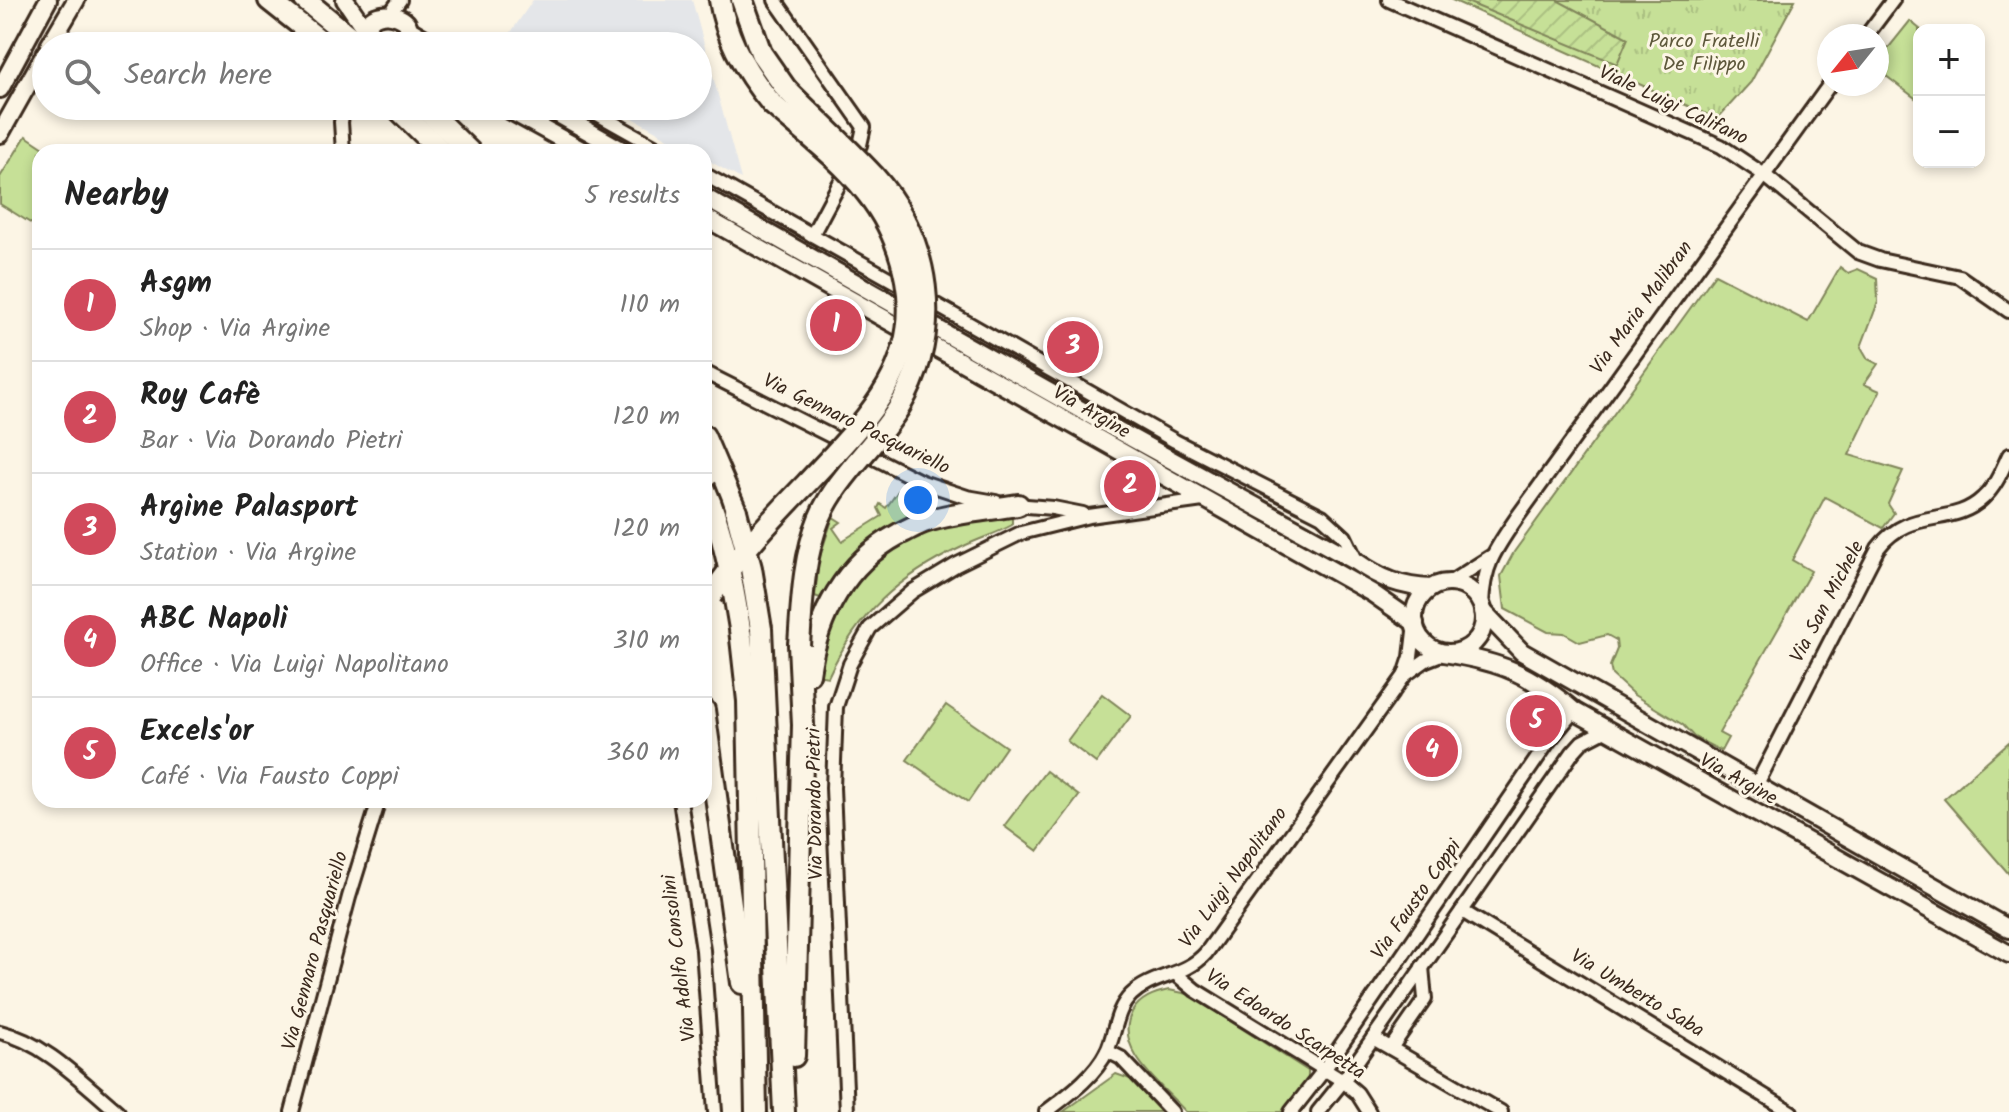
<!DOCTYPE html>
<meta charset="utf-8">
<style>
body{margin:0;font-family:Kalam,sans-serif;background:#f2f2f2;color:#222}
.controls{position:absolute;right:24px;top:24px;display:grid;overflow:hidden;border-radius:16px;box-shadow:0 4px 12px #0003}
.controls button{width:72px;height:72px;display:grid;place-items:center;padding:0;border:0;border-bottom:2px solid #e0e0e0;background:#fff;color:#222;font:40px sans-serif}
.compass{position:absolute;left:1817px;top:24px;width:72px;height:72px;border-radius:50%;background:#fff;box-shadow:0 4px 12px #0003;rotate:240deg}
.you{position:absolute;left:918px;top:500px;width:28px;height:28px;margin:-20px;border:6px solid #fff;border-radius:50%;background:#1a73e8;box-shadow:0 0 0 12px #1a73e833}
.badge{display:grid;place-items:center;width:52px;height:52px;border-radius:50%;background:#d1495b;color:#fff;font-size:26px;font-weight:700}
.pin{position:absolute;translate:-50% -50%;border:4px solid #fff;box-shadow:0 2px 8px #0006}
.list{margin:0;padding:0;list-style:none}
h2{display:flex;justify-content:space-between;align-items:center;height:104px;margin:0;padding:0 32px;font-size:34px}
h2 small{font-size:26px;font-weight:400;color:#767676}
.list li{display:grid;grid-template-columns:52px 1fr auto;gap:24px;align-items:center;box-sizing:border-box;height:112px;padding:0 32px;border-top:2px solid #e0e0e0}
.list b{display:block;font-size:30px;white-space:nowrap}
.list p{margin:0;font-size:26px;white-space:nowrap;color:#767676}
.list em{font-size:26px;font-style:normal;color:#767676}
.icon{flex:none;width:44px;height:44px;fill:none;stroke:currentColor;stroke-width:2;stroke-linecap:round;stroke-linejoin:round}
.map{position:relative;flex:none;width:2009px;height:1112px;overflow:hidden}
.search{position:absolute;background:#fff;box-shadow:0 4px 12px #0003;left:32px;top:32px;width:680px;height:88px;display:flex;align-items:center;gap:20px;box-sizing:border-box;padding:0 28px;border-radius:44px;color:#767676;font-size:30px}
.panel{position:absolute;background:#fff;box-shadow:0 4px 12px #0003;left:32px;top:144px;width:680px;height:664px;border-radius:24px}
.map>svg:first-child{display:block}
.built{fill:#e4e6e9}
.grass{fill:#c6e097;stroke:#80855a;stroke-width:2}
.park{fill:url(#park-tufts);stroke:#80855a;stroke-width:2}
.garden{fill:url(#garden-furrows);stroke:#80855a;stroke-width:2}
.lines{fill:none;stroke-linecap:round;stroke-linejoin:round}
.minor-casing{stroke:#3b2a1e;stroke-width:18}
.tertiary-casing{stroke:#3b2a1e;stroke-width:22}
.trunk-casing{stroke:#3b2a1e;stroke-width:26}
.minor{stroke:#fcf5e5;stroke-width:12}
.tertiary{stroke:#fcf5e5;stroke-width:16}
.trunk{stroke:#fcf5e5;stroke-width:20}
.trunk-bridge-casing{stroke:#3b2a1e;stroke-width:26;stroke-linecap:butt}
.trunk-bridge{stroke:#fcf5e5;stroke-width:20}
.labels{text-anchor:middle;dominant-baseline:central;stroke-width:6;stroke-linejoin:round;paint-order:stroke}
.park-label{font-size:20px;fill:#5e583c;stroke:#fcf5e5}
.street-label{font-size:20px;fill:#3b2a1e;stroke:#fcf5e5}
</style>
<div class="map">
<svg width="2009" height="1112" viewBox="0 0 2009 1112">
<defs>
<pattern id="park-tufts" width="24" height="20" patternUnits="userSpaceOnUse" patternTransform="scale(2)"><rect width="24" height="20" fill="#c6e097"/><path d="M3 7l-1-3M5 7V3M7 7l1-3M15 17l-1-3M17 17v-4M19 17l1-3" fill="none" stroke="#abc082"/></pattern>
<pattern id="garden-furrows" width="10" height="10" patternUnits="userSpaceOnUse" patternTransform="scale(2)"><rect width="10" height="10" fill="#c6e097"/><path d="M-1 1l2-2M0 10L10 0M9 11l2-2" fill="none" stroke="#abc082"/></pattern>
</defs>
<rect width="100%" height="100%" fill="#fcf5e5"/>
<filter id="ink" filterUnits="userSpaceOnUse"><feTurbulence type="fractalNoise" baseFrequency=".0125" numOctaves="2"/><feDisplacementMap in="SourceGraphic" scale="16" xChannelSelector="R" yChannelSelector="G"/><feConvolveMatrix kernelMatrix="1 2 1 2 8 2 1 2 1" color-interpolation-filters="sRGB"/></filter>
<g filter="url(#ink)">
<polygon class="built" points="533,0 692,0 741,179 704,158 704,152 693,152 612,106 698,106 698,46 503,44"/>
<g class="grass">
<polygon points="1910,21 1921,30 1919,30 1919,101 1877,69 1877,62"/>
<polygon points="26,136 50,152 40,152 40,229 0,204 0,177"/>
<polygon points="1840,267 1848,273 1858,269 1877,278 1878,302 1861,347 1868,359 1878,364 1864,384 1880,391 1849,455 1903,471 1888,504 1894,513 1883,528 1825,497 1792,560 1811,571 1719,733 1728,738 1721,751 1694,737 1683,725 1634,695 1612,675 1610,666 1617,649 1616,640 1607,635 1580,642 1564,633 1548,632 1505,609 1501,576 1514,552 1715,274 1808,322"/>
<path d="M898 491 942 509C881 534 858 541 820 598L815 596 819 559 833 517 841 522 833 528 842 541 882 516 878 508 880 504 886 508Z"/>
<path d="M1008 515 1012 516V525C996 534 978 539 962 547 899 576 857 614 828 677L816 675C825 616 860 558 917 535 946 523 978 520 1008 515Z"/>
<polygon points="1102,694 1131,716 1096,763 1067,741"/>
<polygon points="946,705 1006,747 968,802 907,760"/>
<polygon points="2009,742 2009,874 1944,799"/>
<polygon points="1046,771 1079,796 1038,851 1004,826"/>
<path d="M1169 990 1188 994 1308 1071V1080L1282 1112H1186C1164 1087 1112 1049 1132 1012 1140 998 1154 993 1169 990Z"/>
<polygon points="1116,1074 1133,1080 1162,1112 1063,1112"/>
</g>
<polygon class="park" points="1452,0 1795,0 1751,82 1717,119"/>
<polygon class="garden" points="1462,0 1557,0 1628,38 1617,64"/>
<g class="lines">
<g class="minor-casing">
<g id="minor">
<polyline points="775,0 864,127 860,145 812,235"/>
<polyline points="1389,0 1721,146 1763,174 1858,252 1880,260 1960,277 2009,311"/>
<polyline points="394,8 400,0"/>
<polyline points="1866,36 1893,0"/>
<polyline points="583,106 665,152"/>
<polyline points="343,152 341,122 344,106"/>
<polyline points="704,174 908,289"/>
<polyline points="924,298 1175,441 1322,516 1345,537 1357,562"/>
<polyline points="704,372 922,482 967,497 996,502"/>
<polyline points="1014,505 1053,508 1083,514"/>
<polyline points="1449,583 1490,557"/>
<path d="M1482 605C1483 565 1496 548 1518 516L1830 84"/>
<polyline points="1405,675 1411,657 1415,623"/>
<path d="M1757 784 1878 548C1910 506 1952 528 1983 498 1996 486 2002 470 2009 455"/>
<polyline points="680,800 703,950 715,1112"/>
<polyline points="1462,911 1791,1112"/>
<polyline points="1176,974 1195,990 1343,1081 1357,1093 1369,1112"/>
<path d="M0 1032C46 1043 83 1083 118 1112"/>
<polyline points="1373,1038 1501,1112"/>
<polyline points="1391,1048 1425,999 1422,967"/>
<polyline points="1107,1051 1121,1058 1172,1112"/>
<polyline points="292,1112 349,897 379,800"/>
<polyline points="847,1112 833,788 836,707 850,664 870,628 913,591 956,565 1021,533 1089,516 1203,500"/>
<path d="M1046 1112C1068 1095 1094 1077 1107 1051 1116 1032 1115 1011 1131 995 1153 974 1185 977 1206 953L1405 675 1426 660 1444 653"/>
<polyline points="1291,1112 1324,1070 1549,741 1574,711"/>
<polyline points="1318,1112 1343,1081 1573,752 1582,742 1607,729"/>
</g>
</g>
<g class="tertiary-casing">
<g id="tertiary">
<path d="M345 0C354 12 370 39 380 46"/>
<path d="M367 29C370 0 436 20 396 46"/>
<polyline points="408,29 437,46"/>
<polyline points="49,46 76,0"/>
<polyline points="0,89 48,0"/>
<polyline points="502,106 585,152"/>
<polyline points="544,106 625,152"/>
<polyline points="0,134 46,52"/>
<path d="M704 197 1097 419 1357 562C1381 579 1402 587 1431 588"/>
<polyline points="704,217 1372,593 1415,623"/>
<circle cx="1449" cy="618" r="35"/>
<polyline points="1483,611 1522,652 2009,929"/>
<path d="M1444 653C1501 662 1529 673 1574 711L2009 954"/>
</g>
</g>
<g class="trunk-casing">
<g id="trunk">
<polyline points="269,0 327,46"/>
<polyline points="305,0 361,46"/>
<path d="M720 0C726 40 747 74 772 104"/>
<polyline points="742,0 761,53 786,89"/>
<polyline points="395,106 442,152"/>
<polyline points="423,106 470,152"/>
<polyline points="704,436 736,511"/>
<polyline points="740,629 748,701 756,1112"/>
<polyline points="761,629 784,1112"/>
<path d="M809 674C817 616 845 563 899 534 908 530 917 524 927 521 956 512 988 510 1018 505"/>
<polyline points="704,710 742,983"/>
<polyline points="794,1056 803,725 799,645"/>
</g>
</g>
<use href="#minor" class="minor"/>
<use href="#tertiary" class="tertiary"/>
<use href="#trunk" class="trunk"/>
<g class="trunk-bridge-casing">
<g id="trunk-bridge">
<path d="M786 89C815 118 845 145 873 175 931 240 944 330 900 406 876 446 837 476 819 519 803 558 802 604 799 645"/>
<path d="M704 487C724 533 732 580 740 629"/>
<polyline points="736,511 751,568 761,629"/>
<path d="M711 596C738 555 772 519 806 484 861 425 923 369 906 280 900 247 887 218 866 192 840 159 804 132 772 104"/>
</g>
</g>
<use href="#trunk-bridge" class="trunk-bridge"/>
</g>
</g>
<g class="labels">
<g class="park-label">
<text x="1704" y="42">Parco Fratelli<tspan x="1704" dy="23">De Filippo</tspan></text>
</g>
<g class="street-label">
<text transform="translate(1673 106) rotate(25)">Viale Luigi Califano</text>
<text transform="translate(1642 308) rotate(-54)">Via Maria Malibran</text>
<text transform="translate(1091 413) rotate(30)">Via Argine</text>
<text transform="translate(856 425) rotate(26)">Via Gennaro Pasquariello</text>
<text transform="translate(1828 602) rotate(-62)">Via San Michele</text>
<text transform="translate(1738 780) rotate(29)">Via Argine</text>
<text transform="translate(816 804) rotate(-91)">Via Dorando Pietri</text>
<text transform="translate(1234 878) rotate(-54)">Via Luigi Napolitano</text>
<text transform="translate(1417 900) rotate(-55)">Via Fausto Coppi</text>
<text transform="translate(316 951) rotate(-75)">Via Gennaro Pasquariello</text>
<text transform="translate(680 958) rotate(-97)">Via Adolfo Consolini</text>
<text transform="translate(1637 994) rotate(31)">Via Umberto Saba</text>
<text transform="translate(1285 1025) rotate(33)">Via Edoardo Scarpetta</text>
</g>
</g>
</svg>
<div class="controls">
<button>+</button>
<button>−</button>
</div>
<svg class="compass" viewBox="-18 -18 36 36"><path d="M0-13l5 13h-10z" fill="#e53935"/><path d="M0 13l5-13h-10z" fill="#767676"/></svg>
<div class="you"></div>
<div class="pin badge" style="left:836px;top:325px">1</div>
<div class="pin badge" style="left:1130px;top:486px">2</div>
<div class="pin badge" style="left:1073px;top:347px">3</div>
<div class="pin badge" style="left:1432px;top:751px">4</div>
<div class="pin badge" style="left:1536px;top:721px">5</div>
<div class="search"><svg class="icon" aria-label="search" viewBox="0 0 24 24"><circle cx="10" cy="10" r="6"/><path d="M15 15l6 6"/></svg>Search here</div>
<section class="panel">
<h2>Nearby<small>5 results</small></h2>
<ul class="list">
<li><span class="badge">1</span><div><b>Asgm</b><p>Shop · Via Argine</p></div><em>110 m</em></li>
<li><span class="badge">2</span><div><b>Roy Cafè</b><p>Bar · Via Dorando Pietri</p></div><em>120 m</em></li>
<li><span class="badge">3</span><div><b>Argine Palasport</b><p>Station · Via Argine</p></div><em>120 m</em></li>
<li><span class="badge">4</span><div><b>ABC Napoli</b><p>Office · Via Luigi Napolitano</p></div><em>310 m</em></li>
<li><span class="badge">5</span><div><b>Excels'or</b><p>Café · Via Fausto Coppi</p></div><em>360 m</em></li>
</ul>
</section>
</div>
